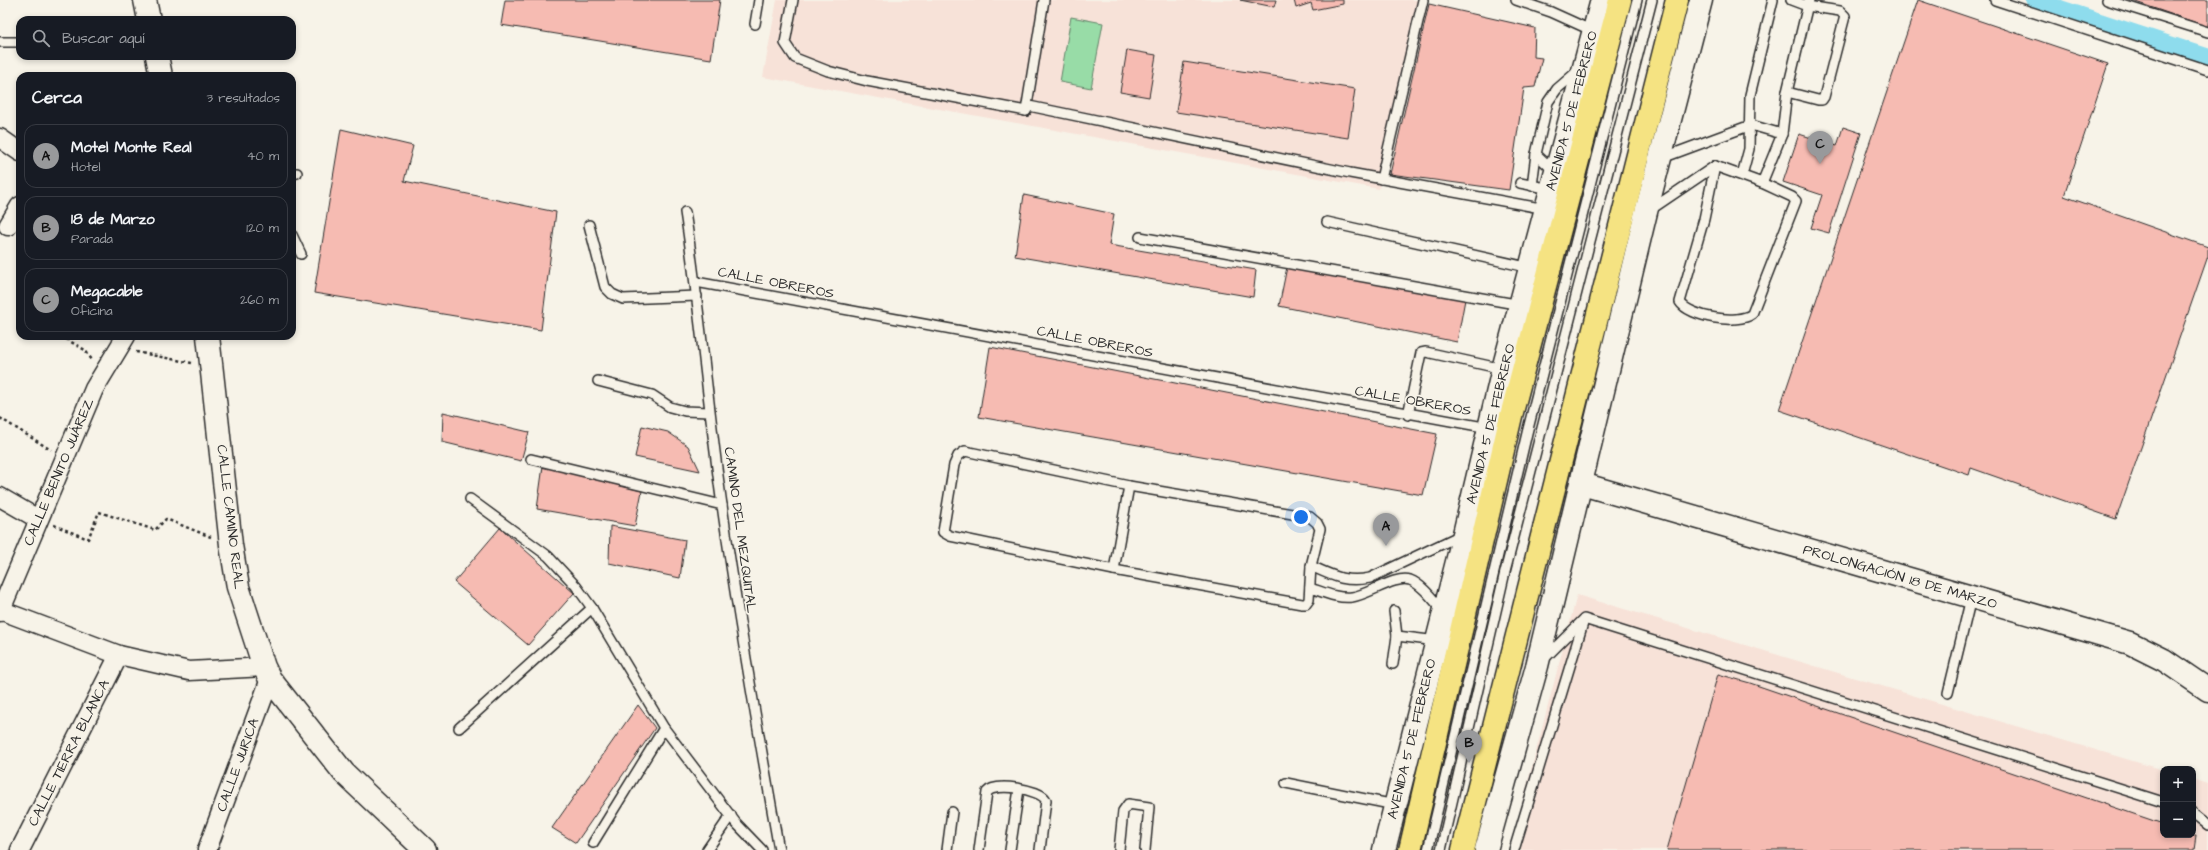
<!DOCTYPE html>
<html lang="es">
<meta charset="utf-8">
<style>
body{margin:0;font-family:"Architects Daughter",sans-serif;background:#242831;color:#f1f3f6}
.controls{position:absolute;right:12px;bottom:12px;display:grid;overflow:hidden;border-radius:8px;box-shadow:0 2px 6px #0003}
.controls button{width:36px;height:36px;display:grid;place-items:center;padding:0;border:0;border-bottom:1px solid #363941;background:#171b24;color:#f1f3f6;font:20px sans-serif}
.you{position:absolute;left:1301px;top:517px;width:14px;height:14px;margin:-10px;border:3px solid #fff;border-radius:50%;background:#1a73e8;box-shadow:0 0 0 6px #1a73e833}
.badge{display:grid;place-items:center;width:26px;height:26px;border-radius:50%;background:#98999b;color:#111;font-size:13px;font-weight:700}
.pin{position:absolute;translate:-50% -33px;filter:drop-shadow(0 1px 2px #0008)}
.pin::after{content:'';position:absolute;top:21px;width:14px;height:12px;background:inherit;clip-path:polygon(0 0,100% 0,50% 100%)}
.list{margin:0;padding:0;list-style:none}
h2{display:flex;justify-content:space-between;align-items:center;height:52px;margin:0;padding:0 16px;font-size:17px}
h2 small{font-size:13px;font-weight:400;color:#9ea1a6}
.list li{display:grid;grid-template-columns:26px 1fr auto;gap:12px;align-items:center;box-sizing:border-box;height:64px;margin:0 8px 8px;padding:0 8px;border:1px solid #363941;border-radius:12px}
.list b{display:block;font-size:15px;white-space:nowrap}
.list p{margin:0;font-size:13px;white-space:nowrap;color:#9ea1a6}
.list em{font-size:13px;font-style:normal;color:#9ea1a6}
.icon{flex:none;width:22px;height:22px;fill:none;stroke:currentColor;stroke-width:2;stroke-linecap:round;stroke-linejoin:round}
.map{position:relative;flex:none;width:2208px;height:850px;overflow:hidden}
.search{position:absolute;background:#171b24;box-shadow:0 2px 6px #0003;left:16px;top:16px;width:280px;height:44px;display:flex;align-items:center;gap:10px;box-sizing:border-box;padding:0 14px;border-radius:12px;color:#9ea1a6;font-size:15px}
.panel{position:absolute;background:#171b24;box-shadow:0 2px 6px #0003;left:16px;top:72px;width:280px;height:268px;border-radius:12px}
.map>svg:first-child{display:block}
.built{fill:#f7e2d8}
.green{fill:#98dca7;stroke:#628469}
.lines{fill:none;stroke-linecap:round;stroke-linejoin:round}
.canal{stroke:#8edced;stroke-width:17}
.building{fill:#f6bbb2;stroke:#2b2b2b}
.service-casing{stroke:#2b2b2b;stroke-width:12}
.minor-casing{stroke:#2b2b2b;stroke-width:21}
.tertiary-casing{stroke:#2b2b2b;stroke-width:25}
.secondary-casing{stroke:#2b2b2b;stroke-width:25}
.trunk-casing{stroke:#2b2b2b;stroke-width:25}
.path{stroke:#2b2b2b;stroke-width:2.5;stroke-dasharray:3 3;stroke-linecap:butt}
.service{stroke:#f7f3e8;stroke-width:9}
.minor{stroke:#f7f3e8;stroke-width:18}
.tertiary{stroke:#f7f3e8;stroke-width:22}
.secondary{stroke:#f7f3e8;stroke-width:22}
.trunk{stroke:#f5e382;stroke-width:22}
.labels{text-anchor:middle;dominant-baseline:central;stroke-width:3.5;stroke-linejoin:round;paint-order:stroke}
.street-label{font-size:14px;fill:#2b2b2b;stroke:#f7f3e8}
</style>
<div class="map">
<svg width="2208" height="850" viewBox="0 0 2208 850">
<rect width="100%" height="100%" fill="#f7f3e8"/>
<filter id="ink" filterUnits="userSpaceOnUse"><feTurbulence type="fractalNoise" baseFrequency=".025" numOctaves="2"/><feDisplacementMap in="SourceGraphic" scale="8" xChannelSelector="R" yChannelSelector="G"/><feConvolveMatrix kernelMatrix="1 2 1 2 8 2 1 2 1" color-interpolation-filters="sRGB"/></filter>
<g filter="url(#ink)">
<g class="built">
<polygon points="777,0 1418,0 1379,189 763,77"/>
<polygon points="1577,595 2163,770 2163,835 2193,835 2193,779 2208,784 2208,850 1510,850"/>
</g>
<polygon class="green" points="1071,17 1103,23 1091,88 1060,82"/>
<g class="lines">
<polyline class="canal" points="2034,0 2208,57"/>
</g>
<g class="building">
<polygon points="505,0 720,0 711,59 501,25"/>
<polygon points="1240,0 1276,0 1274,7"/>
<polygon points="1294,0 1343,0 1343,4 1313,10 1311,3 1296,8"/>
<polygon points="1918,0 2108,64 2064,196 2208,247 2208,256 2116,519 1971,468 1969,475 1779,410"/>
<polygon points="2130,0 2208,0 2208,27"/>
<polygon points="1429,4 1535,28 1534,57 1542,58 1535,87 1524,88 1509,190 1390,174"/>
<polygon points="1127,50 1156,55 1149,97 1120,92"/>
<polygon points="1184,62 1355,89 1348,138 1176,112"/>
<polygon points="1843,127 1861,133 1829,233 1811,228 1822,195 1783,182 1799,134 1837,146"/>
<polygon points="341,129 413,146 404,181 556,212 541,330 314,293"/>
<polygon points="1024,195 1114,214 1109,245 1256,270 1253,297 1015,256"/>
<polygon points="1287,267 1466,294 1457,342 1279,306"/>
<polygon points="990,347 1437,434 1423,495 979,417"/>
<polygon points="443,412 529,432 521,461 442,442"/>
<polygon points="642,426 668,432 688,446 700,471 635,457"/>
<polygon points="543,466 642,491 635,526 537,509"/>
<polygon points="610,526 685,540 680,578 609,563"/>
<polygon points="500,528 574,593 528,645 454,582"/>
<polygon points="1718,674 1750,683 2163,824 2163,835 2196,836 2194,850 1667,850"/>
<polygon points="638,705 655,728 576,843 552,828"/>
</g>
<g class="lines">
<g class="service-casing">
<g id="service">
<polyline points="793,0 785,43 795,58 828,71 867,81 1026,111 1044,0"/>
<polyline points="1516,0 1551,12 1593,31"/>
<polyline points="1995,0 2208,70"/>
<polyline points="2107,0 2208,32"/>
<polyline points="755,24 759,0"/>
<polyline points="0,42 20,42"/>
<polyline points="1787,92 1818,100 1822,100 1824,97 1845,16 1840,11 1807,6 1791,0"/>
<polyline points="1026,111 1029,106 1350,173 1546,209"/>
<polyline points="1782,134 1787,92 1809,0"/>
<path d="M1662 158 1751 125 1782 134 1762 183 1792 197 1796 201 1752 314C1738 325 1689 317 1680 302L1704 219 1715 166"/>
<polyline points="1715,166 1762,183"/>
<polyline points="1555,172 1536,154 1548,102 1557,89 1579,70"/>
<polyline points="292,174 297,173"/>
<polyline points="1742,175 1749,149 1750,95 1773,0"/>
<polyline points="1381,179 1423,0"/>
<polyline points="1520,183 1551,189"/>
<polyline points="1532,186 1536,154"/>
<polyline points="1650,210 1715,166"/>
<path d="M685 212C700 309 708 407 722 505 738 620 759 735 779 850"/>
<polyline points="1327,222 1531,268"/>
<polyline points="589,225 605,287 612,294 623,299 697,296"/>
<polyline points="292,235 301,254"/>
<polyline points="1140,237 1521,305"/>
<polyline points="696,282 1489,428"/>
<polyline points="598,381 652,395 670,407 685,411 709,412"/>
<polyline points="1408,415 1421,353 1426,352 1503,369"/>
<polygon points="965,451 1129,486 1310,517 1317,523 1320,529 1311,566 1309,600 1306,604 1302,604 1114,570 950,536 943,532 954,465 958,456"/>
<polyline points="531,459 722,505"/>
<polyline points="470,499 548,556 576,586 592,608 664,728 736,823 762,850"/>
<path d="M1311 566C1333 576 1346 583 1370 578L1461 535"/>
<polyline points="1114,570 1129,486"/>
<path d="M1310 588C1323 592 1338 599 1352 597 1368 595 1396 575 1410 580 1423 585 1434 601 1443 611"/>
<polyline points="1397,636 1437,641"/>
<polyline points="1544,659 1584,619 2163,802"/>
<polyline points="1393,664 1397,636 1394,611"/>
<polyline points="1948,693 1971,598"/>
<polyline points="459,728 592,608"/>
<polyline points="1286,783 1395,805"/>
<polyline points="2193,813 2208,825"/>
<polyline points="593,843 664,728"/>
<polyline points="707,850 731,815"/>
<polyline points="947,850 952,812"/>
<path d="M979 850 987 792C995 782 1040 789 1046 800L1040 850"/>
<polyline points="1010,850 1019,789"/>
<polyline points="1119,850 1123,811 1128,804 1149,807 1145,850"/>
<polyline points="1428,850 1527,433 1637,0"/>
<polyline points="1441,850 1505,572 1652,0"/>
<polyline points="1514,850 1584,620"/>
</g>
</g>
<g class="minor-casing">
<g id="minor">
<polyline points="0,138 20,152"/>
<polyline points="8,226 20,206"/>
<polyline points="0,497 38,519"/>
<polyline points="0,610 119,655 189,671 264,667"/>
<polyline points="0,612 94,389 126,336"/>
<polyline points="20,850 119,655"/>
<polyline points="207,850 270,679"/>
</g>
</g>
<g class="tertiary-casing">
<g id="tertiary">
<polyline points="145,0 149,20"/>
<polyline points="157,56 161,76"/>
<polyline points="208,336 231,545 238,587 264,667 270,679 344,773 425,850"/>
<polyline points="1582,484 2130,643 2164,660 2208,690"/>
</g>
</g>
<g class="secondary-casing">
<g id="secondary">
<polyline points="1384,850 1464,534 1503,369 1602,0"/>
<polyline points="1486,850 1537,666 1646,212 1701,0"/>
</g>
</g>
<g class="trunk-casing">
<g id="trunk">
<polyline points="1410,850 1511,416 1620,0"/>
<polyline points="1463,850 1677,0"/>
</g>
</g>
<g class="path">
<polyline points="61,336 85,350 92,360"/>
<polyline points="136,352 192,363"/>
<polyline points="0,418 51,450"/>
<polyline points="54,525 88,539 99,512 155,530 166,519 211,537"/>
</g>
<use href="#service" class="service"/>
<use href="#minor" class="minor"/>
<use href="#tertiary" class="tertiary"/>
<use href="#secondary" class="secondary"/>
<use href="#trunk" class="trunk"/>
</g>
</g>
<g class="labels">
<g class="street-label">
<text transform="translate(1572 111) rotate(-75)">AVENIDA 5 DE FEBRERO</text>
<text transform="translate(776 283) rotate(11)">CALLE OBREROS</text>
<text transform="translate(1095 342) rotate(11)">CALLE OBREROS</text>
<text transform="translate(1413 401) rotate(10)">CALLE OBREROS</text>
<text transform="translate(1491 424) rotate(-76)">AVENIDA 5 DE FEBRERO</text>
<text transform="translate(59 472) rotate(-67)">CALLE BENITO JUÁREZ</text>
<text transform="translate(230 517) rotate(83)">CALLE CAMINO REAL</text>
<text transform="translate(740 530) rotate(82)">CAMINO DEL MEZQUITAL</text>
<text transform="translate(1900 577) rotate(16)">PROLONGACIÓN 18 DE MARZO</text>
<text transform="translate(1412 739) rotate(-76)">AVENIDA 5 DE FEBRERO</text>
<text transform="translate(69 753) rotate(-63)">CALLE TIERRA BLANCA</text>
<text transform="translate(238 765) rotate(-70)">CALLE JURICA</text>
</g>
</g>
</svg>
<div class="controls">
<button>+</button>
<button>−</button>
</div>
<div class="you"></div>
<div class="pin badge" style="left:1386px;top:546px">A</div>
<div class="pin badge" style="left:1469px;top:763px">B</div>
<div class="pin badge" style="left:1820px;top:164px">C</div>
<div class="search"><svg class="icon" aria-label="search" viewBox="0 0 24 24"><circle cx="10" cy="10" r="6"/><path d="M15 15l6 6"/></svg>Buscar aquí</div>
<section class="panel">
<h2>Cerca<small>3 resultados</small></h2>
<ul class="list">
<li><span class="badge">A</span><div><b>Motel Monte Real</b><p>Hotel</p></div><em>40 m</em></li>
<li><span class="badge">B</span><div><b>18 de Marzo</b><p>Parada</p></div><em>120 m</em></li>
<li><span class="badge">C</span><div><b>Megacable</b><p>Oficina</p></div><em>260 m</em></li>
</ul>
</section>
</div>
